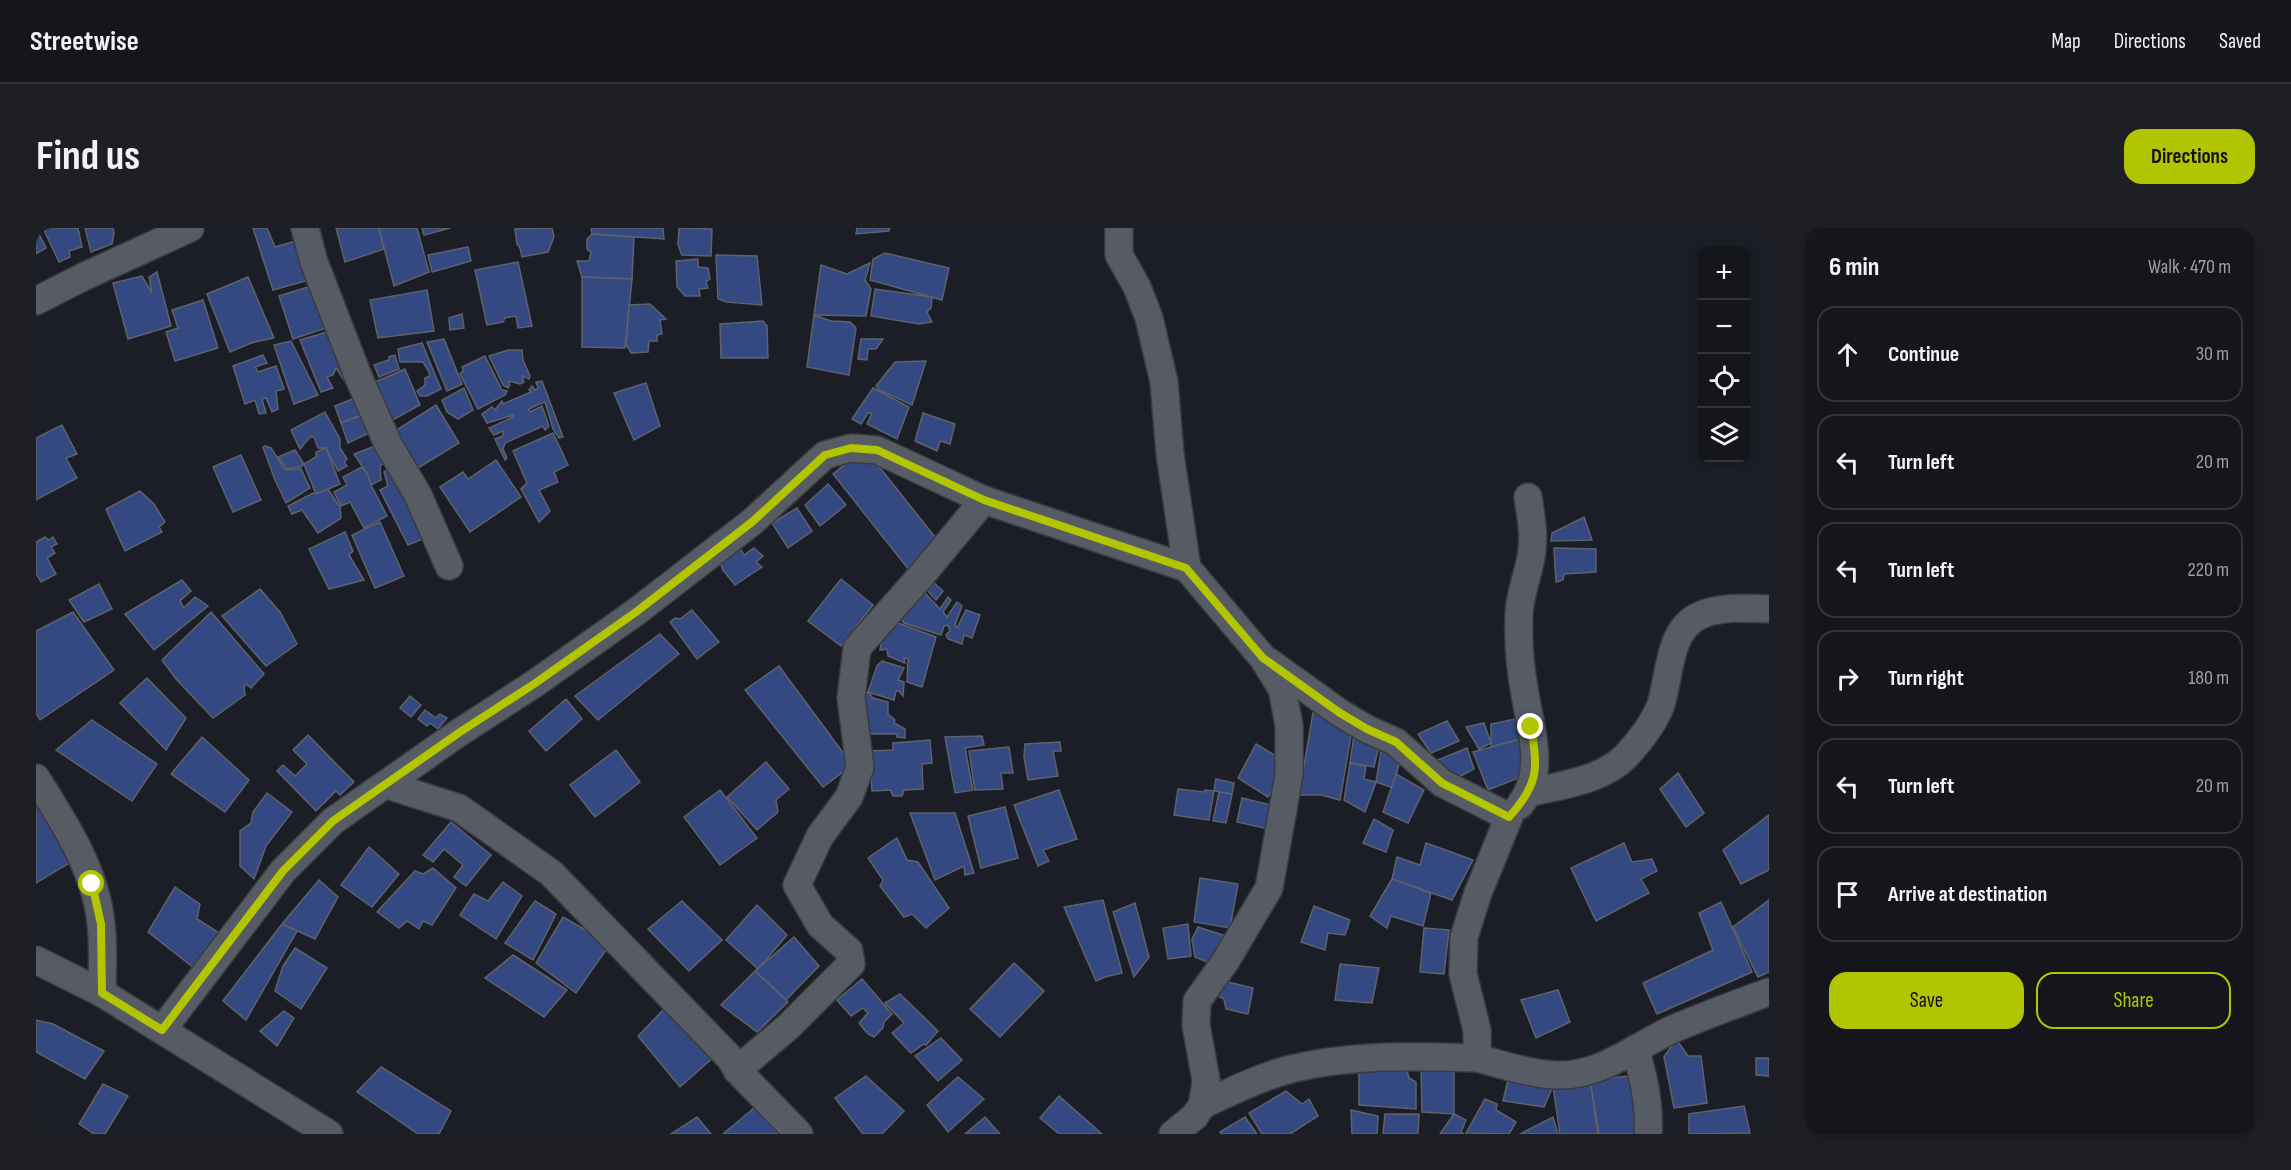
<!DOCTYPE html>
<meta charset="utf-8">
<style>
body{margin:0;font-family:"Sofia Sans Condensed",sans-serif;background:#1d1f25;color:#f1f3f6}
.controls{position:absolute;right:18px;top:18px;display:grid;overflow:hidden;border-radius:12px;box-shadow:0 3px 9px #0003}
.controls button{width:54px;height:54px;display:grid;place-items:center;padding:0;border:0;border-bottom:2px solid #33353b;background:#14161c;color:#f1f3f6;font:30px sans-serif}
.stop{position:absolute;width:18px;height:18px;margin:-14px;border:4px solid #b1c500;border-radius:50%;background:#fff}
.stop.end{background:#b1c500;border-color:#fff;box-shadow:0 2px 6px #0008}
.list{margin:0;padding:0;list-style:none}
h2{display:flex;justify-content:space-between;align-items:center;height:78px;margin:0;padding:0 24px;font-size:26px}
h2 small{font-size:20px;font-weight:400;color:#9d9fa3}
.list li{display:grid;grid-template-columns:39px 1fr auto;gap:18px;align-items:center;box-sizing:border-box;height:96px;margin:0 12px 12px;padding:0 12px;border:2px solid #33353b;border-radius:18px}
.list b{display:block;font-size:22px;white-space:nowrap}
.list em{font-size:20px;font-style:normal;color:#9d9fa3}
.actions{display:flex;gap:12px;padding:18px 24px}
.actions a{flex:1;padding:14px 0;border:2px solid #b1c500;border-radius:18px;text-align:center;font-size:21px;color:#b1c500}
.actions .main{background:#b1c500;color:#111}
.icon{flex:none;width:33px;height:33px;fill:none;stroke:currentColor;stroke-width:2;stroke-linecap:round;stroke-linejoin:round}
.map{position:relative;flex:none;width:1733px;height:906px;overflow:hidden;border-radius:18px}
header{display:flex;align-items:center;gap:36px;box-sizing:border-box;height:84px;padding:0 30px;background:#14161c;border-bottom:2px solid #33353b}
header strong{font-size:28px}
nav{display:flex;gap:33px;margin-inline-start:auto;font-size:21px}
.intro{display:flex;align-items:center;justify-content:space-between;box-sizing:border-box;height:144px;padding:0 36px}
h1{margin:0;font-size:42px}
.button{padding:15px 27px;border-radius:18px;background:#b1c500;color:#111;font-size:21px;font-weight:700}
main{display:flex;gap:36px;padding:0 36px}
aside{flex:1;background:#14161c;border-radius:18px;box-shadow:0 3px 9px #0003}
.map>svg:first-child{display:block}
.building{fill:#344981;stroke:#5e626a;stroke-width:1.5}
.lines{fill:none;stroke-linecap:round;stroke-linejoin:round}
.minor-casing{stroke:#393b41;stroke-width:30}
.minor{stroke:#575b64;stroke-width:27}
.route{stroke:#b1c500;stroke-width:8}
</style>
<header>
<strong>Streetwise</strong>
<nav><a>Map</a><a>Directions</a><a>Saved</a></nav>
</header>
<div class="intro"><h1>Find us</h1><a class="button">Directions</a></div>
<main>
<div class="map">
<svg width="1733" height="906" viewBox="0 0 1733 906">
<rect width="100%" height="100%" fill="#1b1e26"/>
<g class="building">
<polygon points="0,0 10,20 0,26"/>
<polygon points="7,0 42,0 46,19 33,23 34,29 23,34"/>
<polygon points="49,0 77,0 78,5 76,16 55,24"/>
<polygon points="217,0 231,0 239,19 270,10 284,49 237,62"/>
<polygon points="300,0 343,0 348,21 309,34"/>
<polygon points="343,0 381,0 393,44 358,58"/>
<polygon points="386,0 414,0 388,7"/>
<polygon points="516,0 518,9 512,24 486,29 484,20 481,16 479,1"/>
<polygon points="555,0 627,0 628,11 556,6"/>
<polygon points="643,0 676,1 675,28 646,27 642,17"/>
<polygon points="821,0 854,0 853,3 820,6"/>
<polygon points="556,6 598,9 596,51 546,49 541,33 553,33 555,24 551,21 551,11"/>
<polygon points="432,19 435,33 396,44 392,27"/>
<polygon points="849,25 913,40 906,72 834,52 837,31"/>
<polygon points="680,27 721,28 726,77 691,74 682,71"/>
<polygon points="662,31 662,39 672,40 674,51 670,54 672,60 663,61 664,68 649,68 641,59 640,33"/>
<polygon points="482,34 496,98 482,100 480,88 469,90 467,94 451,97 439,42"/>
<polygon points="834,35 829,52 835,61 830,88 778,87 785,37 811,46"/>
<polygon points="121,44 135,98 92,111 77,55 106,48 116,65 113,49"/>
<polygon points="212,49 238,110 215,115 194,124 171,66"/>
<polygon points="546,49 596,51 589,120 546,119"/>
<polygon points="282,56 296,98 257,111 243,68"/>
<polygon points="839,61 896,69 895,80 891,84 896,94 883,96 835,88"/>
<polygon points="391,62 398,103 342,110 334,72"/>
<polygon points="167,72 182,120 139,133 130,104 142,100 136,82"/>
<polygon points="614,76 630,91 624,92 626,106 621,107 621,113 613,113 612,124 595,125 590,116 593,77"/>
<polygon points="426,86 428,100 414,102 413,90"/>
<polygon points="778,87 795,93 814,94 820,100 813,147 771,139"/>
<polygon points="727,93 731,98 732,130 685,130 684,96"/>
<polygon points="301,101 322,148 310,155 300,140 297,147 291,149 297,160 285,164 264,112"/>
<polygon points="408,111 426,156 411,163 391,114"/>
<polygon points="825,111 847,111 840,121 832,121 831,132 822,131"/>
<polygon points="255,113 282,167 258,176 238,117"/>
<polygon points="386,115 405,161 391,168 384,168 381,163 389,157 389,150 394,148 392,142 387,134 364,134 362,121"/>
<polygon points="472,122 486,122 487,132 494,148 493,151 486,148 488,154 484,156 472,153 474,157 472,160 467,157 453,128"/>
<polygon points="227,127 231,135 219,139 222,144 240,138 248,161 240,163 242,181 236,184 230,170 226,171 230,185 223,186 219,172 209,176 197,138"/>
<polygon points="359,127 363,141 343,149 338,137 353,132 353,129"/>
<polygon points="449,128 466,162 471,163 469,167 442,181 424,146 427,143 426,139"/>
<polygon points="890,133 876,177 843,162 840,158 859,134"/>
<polygon points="369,141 384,177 355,193 339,154"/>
<polygon points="506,153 527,209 523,210 517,201 509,174 501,177 493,181 494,184 506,178 513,198 509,202 507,198 469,215 467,221 471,230 469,232 459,211 467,208 467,203 458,207 453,200 475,190 478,187 451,195 446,186 456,179 459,182 466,173 467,176 495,164 493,162 496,158 499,162 502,160 500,154"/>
<polygon points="610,155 624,198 598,212 578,165"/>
<polygon points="428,160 437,182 422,191 411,184 406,172"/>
<polygon points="837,160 873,179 861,211 831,196 836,185 832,185 825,196 816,191"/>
<polygon points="326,167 334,184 305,195 299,178"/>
<polygon points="400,177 423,215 382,240 359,203"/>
<polygon points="289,184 304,211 304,220 311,231 308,234 311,238 302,243 290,220 282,220 278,209 274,209 264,221 255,202"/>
<polygon points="334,184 337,203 312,215 305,195"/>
<polygon points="887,185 919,196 914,216 904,213 901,223 879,213"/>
<polygon points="26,197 41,226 30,230 41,250 0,272 0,210"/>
<polygon points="517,205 532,237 518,244 522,254 503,262 514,283 503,294 485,261 491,255 477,223"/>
<polygon points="347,215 355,230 344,238 345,252 335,257 332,247 318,226"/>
<polygon points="229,218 235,220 249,242 265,241 274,260 250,275 239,252 227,219"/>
<polygon points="290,220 304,256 280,266 268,236 280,229 280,224"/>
<polygon points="829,221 903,314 874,343 797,246"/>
<polygon points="259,222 268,236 265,239 251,241 242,229"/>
<polygon points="205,227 225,272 197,284 177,239"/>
<polygon points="362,232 394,308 372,317 344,262 352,258 348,244"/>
<polygon points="460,232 485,269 434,304 404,259 427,244 432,251"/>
<polygon points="326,239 332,247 335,257 351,288 328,300 314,274 305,278 298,264 311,257 307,249"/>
<polygon points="792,256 810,277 784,298 769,277"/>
<polygon points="292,261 304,279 305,290 282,305 266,282 256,286 252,278 277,265 280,266"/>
<polygon points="104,263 118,276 129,294 123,299 126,304 89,323 70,281"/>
<polygon points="761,280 776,303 752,320 736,295"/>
<polygon points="1548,289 1556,312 1515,313 1516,305"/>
<polygon points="344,294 368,348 339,360 316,307"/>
<polygon points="309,304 317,323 313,327 328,352 293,361 273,321"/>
<polygon points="9,309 13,312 17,309 21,316 15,319 19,325 11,330 20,346 5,354 0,345 0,314"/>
<polygon points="704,320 708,327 718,320 727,328 720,334 726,339 699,357 687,342 684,334"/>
<polygon points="1518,320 1560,321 1560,344 1528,346 1527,352 1520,354"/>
<polygon points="805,351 837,377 805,418 772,393"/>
<polygon points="146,352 155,363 144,373 148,380 159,369 172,378 118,422 89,386"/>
<polygon points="896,353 907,363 900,372 890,361"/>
<polygon points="63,356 76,381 48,394 33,372"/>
<polygon points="224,361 244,384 261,416 230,438 186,388"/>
<polygon points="888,364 904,381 912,369 915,372 907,384 911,389 921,374 926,378 919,397 921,400 930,382 944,387 936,410 928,407 926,416 912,411 910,407 914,403 912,397 908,398 905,407 868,395 863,388 883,372"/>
<polygon points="656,382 683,414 661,431 634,394 639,390 644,391"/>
<polygon points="37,384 78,442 4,492 0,485 0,403"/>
<polygon points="175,384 228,446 215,460 210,456 208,459 209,467 177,490 140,451 126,432"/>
<polygon points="857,393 900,409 886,459 871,454 872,431 868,430 869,435 852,428 851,421 844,422 848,402"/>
<polygon points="624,406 643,426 562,492 539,468"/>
<polygon points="846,433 868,440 862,452 868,454 867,468 863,463 860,463 858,472 832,464 841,438"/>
<polygon points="743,438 805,522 815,538 787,559 709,462"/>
<polygon points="111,450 150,490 130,522 84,475"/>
<polygon points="824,464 832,464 837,470 852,474 852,486 859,492 858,495 869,501 869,510 861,509 861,506 824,506"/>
<polygon points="374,468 385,477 375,489 364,480"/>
<polygon points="530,471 546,491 510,523 493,503"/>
<polygon points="1278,479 1316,501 1304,572 1285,567 1263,567"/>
<polygon points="389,482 400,490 404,486 411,490 402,501 394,495 391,498 382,491"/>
<polygon points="1489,489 1492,509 1455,519 1455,496"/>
<polygon points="56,492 121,536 96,573 20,522"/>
<polygon points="1411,493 1423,513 1395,525 1382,506"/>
<polygon points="1448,495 1455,515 1443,521 1430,499"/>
<polygon points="272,507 318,554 304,567 300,563 280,583 241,543 247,537 259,548 271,536 257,522"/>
<polygon points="1318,507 1343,518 1338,539 1314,535"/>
<polygon points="946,508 948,517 929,520 937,562 919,565 909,509"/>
<polygon points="166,509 213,552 189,584 135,546"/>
<polygon points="1492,509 1495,545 1452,562 1437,524"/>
<polygon points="894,512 896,535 886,536 887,561 868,562 866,568 857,568 854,562 836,563 834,523 857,522 857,515"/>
<polygon points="1024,514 1025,523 1017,523 1022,548 992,552 988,529 989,516"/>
<polygon points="1220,516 1253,536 1232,569 1202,550"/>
<polygon points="1346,517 1366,524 1357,560 1340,554"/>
<polygon points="973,519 977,545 965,545 967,561 939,562 933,523"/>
<polygon points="1431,520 1438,541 1419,551 1397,534"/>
<polygon points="580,522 604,554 559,589 534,557"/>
<polygon points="730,534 753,561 740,572 742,584 721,602 691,569"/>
<polygon points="1314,535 1330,538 1328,551 1340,554 1329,584 1308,572"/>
<polygon points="1642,545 1668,585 1650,599 1624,561"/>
<polygon points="1360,546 1388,562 1372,595 1347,584"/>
<polygon points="1180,551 1198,555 1196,566 1178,563"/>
<polygon points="1142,561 1168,564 1169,562 1178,563 1173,592 1138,587"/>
<polygon points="684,562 721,610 684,637 648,589"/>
<polygon points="1023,562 1041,611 1007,622 1013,633 1002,638 978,577"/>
<polygon points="0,564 40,631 0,655"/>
<polygon points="1183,564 1196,566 1190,595 1177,593"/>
<polygon points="231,565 256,584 230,618 218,651 204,638 204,603 215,595 217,584"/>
<polygon points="1206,570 1239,578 1233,601 1201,594"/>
<polygon points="969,579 982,630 945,640 932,588"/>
<polygon points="874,585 919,585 938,645 929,647 928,638 899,652"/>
<polygon points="1733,587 1733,642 1705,656 1687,622"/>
<polygon points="1338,591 1357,602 1350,624 1327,615"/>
<polygon points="415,594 455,627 430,658 418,649 427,637 408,621 397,634 387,627"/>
<polygon points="861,610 871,632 882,634 913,680 890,700 876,686 868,689 844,658 847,652 832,630"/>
<polygon points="1390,615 1437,632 1416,672 1356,651 1361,629 1384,637"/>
<polygon points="1588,615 1596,634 1616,631 1621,643 1605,651 1613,665 1560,693 1535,640"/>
<polygon points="333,619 363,646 336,679 305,657"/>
<polygon points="397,640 420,660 396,697 387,693 383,701 371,693 363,700 341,684 379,643 387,646"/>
<polygon points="1164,650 1202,656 1194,700 1158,694"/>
<polygon points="1356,651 1395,665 1387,698 1355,688 1351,700 1334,688"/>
<polygon points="283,652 302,669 279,711 246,696"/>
<polygon points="467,654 486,668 460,711 424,687 438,666 452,673"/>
<polygon points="139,659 164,676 161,691 188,708 162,743 112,704"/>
<polygon points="1067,672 1086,745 1069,749 1060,753 1028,679"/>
<polygon points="1733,672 1733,744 1722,749 1697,699"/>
<polygon points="499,673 520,686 497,732 469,715"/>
<polygon points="646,673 686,712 653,743 612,701"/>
<polygon points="1685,674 1716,744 1621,786 1607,755 1677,722 1663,685"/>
<polygon points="1099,675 1113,729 1098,749 1077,684"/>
<polygon points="721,677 751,707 722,741 690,712"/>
<polygon points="1278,678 1314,692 1309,707 1292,705 1289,722 1265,714"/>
<polygon points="527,689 574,716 540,765 500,735"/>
<polygon points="246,696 261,703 210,792 187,773"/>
<polygon points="1152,696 1155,728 1132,731 1127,700"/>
<polygon points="1162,699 1193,709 1181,738 1159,729 1156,711"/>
<polygon points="1388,700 1413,702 1408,746 1384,744"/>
<polygon points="758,709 783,738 750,772 719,743"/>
<polygon points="259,720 291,740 265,781 239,763 247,738"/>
<polygon points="477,727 531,762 508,789 449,750"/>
<polygon points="978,735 1008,763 964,809 934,781"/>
<polygon points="1304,736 1343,740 1336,775 1299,772"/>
<polygon points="719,743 752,774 721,804 685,777"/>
<polygon points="826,751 856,786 848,794 847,800 838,809 832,806 823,795 832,785 827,780 815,788 801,772"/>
<polygon points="1188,753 1217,760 1212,786 1190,781 1188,771 1180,767"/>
<polygon points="1522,762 1534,794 1500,810 1485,772"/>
<polygon points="864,766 902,803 890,817 888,816 875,825 856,805 868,795 849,775"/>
<polygon points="631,778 679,828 644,859 602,808"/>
<polygon points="248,783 258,790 241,818 224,803"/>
<polygon points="0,792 17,796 68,823 49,851 0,824"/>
<polygon points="905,810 926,832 902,853 879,828"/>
<polygon points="1640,811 1652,828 1665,828 1671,875 1638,880 1628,829"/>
<polygon points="1720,830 1733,830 1733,848 1720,847"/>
<polygon points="1418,836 1418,886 1386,884 1385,838"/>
<polygon points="345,839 415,883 403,906 382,906 321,864"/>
<polygon points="1370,839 1373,850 1380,854 1380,881 1323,877 1323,840"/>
<polygon points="830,848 868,883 846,906 827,906 799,870"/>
<polygon points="1473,848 1517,858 1508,879 1467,873"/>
<polygon points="1594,848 1598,853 1599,906 1563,906 1554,852"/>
<polygon points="922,849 948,871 912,904 891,877"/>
<polygon points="1554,852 1562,906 1524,906 1517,858"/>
<polygon points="67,856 92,868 69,906 58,906 43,896"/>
<polygon points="1250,863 1266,876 1273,871 1282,888 1254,906 1226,906 1213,885"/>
<polygon points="1023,868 1066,906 1023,906 1004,890"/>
<polygon points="1449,871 1461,876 1460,882 1480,894 1473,906 1430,905"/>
<polygon points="1708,878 1714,905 1653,906 1653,886"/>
<polygon points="718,880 743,906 687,906"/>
<polygon points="1315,882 1342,888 1341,906 1316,906"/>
<polygon points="1349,886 1383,886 1382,906 1347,906"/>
<polygon points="1418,886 1430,892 1425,904 1428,906 1404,906"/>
<polygon points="661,889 675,906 635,906"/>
<polygon points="949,889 964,906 929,906"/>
<polygon points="1209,889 1221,906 1185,906 1184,904"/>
<polygon points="1517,889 1522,906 1484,906"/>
</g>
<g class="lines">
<g class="minor-casing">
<g id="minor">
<polyline points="269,0 278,34 322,148 352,216 382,267 413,338"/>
<polyline points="1083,0 1083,27 1101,59 1113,90 1128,154 1134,226 1151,340"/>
<polyline points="0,73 47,49 154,0"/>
<path d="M0 550C28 594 60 643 65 696 68 719 66 743 66 765"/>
<polyline points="351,557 423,580 515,645 695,831 701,842 763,906"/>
<path d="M1493 565C1524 557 1566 553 1590 528 1602 515 1617 496 1624 479 1634 452 1631 405 1661 389 1680 378 1711 380 1733 381"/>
<path d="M1484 577C1510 544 1495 503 1489 466 1484 440 1482 413 1483 388 1483 367 1492 348 1495 329 1499 309 1495 289 1492 269"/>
<polyline points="0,732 66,765 293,906"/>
<polyline points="126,802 247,643 297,593 424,504 498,456 600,384 716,294 789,227 815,220 841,222 948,272 1151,340 1227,430 1246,461 1253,497 1253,547 1233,660 1189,734 1161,773 1160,797 1170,852 1169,862 1166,877 1159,888 1137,906"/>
<path d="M1599 821C1608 849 1614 876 1612 906"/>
<path d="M1441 830C1467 837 1494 846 1521 847 1563 849 1599 819 1635 802 1667 788 1700 776 1733 764"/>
<polyline points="701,842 752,799 815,736 813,723 784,697 761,657 784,608 813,569 824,539 815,470 821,420 885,348 948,272"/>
<path d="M1166 877C1194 864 1224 849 1255 841 1316 826 1379 828 1441 830V802L1427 746 1428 709 1442 665 1473 589 1406 555 1360 514 1331 501 1304 485 1233 434"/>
</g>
</g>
<use href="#minor" class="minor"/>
</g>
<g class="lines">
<path class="route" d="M56 656 65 696 66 765 126 802 247 643 297 593 424 504 498 456 600 384 716 294 789 227 815 220 841 222 948 272 1150 340 1227 430 1304 485 1331 501 1360 514 1406 555 1473 589C1503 556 1502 541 1495 499"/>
</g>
</svg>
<div class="controls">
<button>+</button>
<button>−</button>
<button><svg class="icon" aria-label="locate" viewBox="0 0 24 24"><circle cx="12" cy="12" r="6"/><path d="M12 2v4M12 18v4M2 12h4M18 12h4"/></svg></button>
<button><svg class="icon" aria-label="layers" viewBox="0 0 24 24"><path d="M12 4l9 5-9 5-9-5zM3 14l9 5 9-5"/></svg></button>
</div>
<div class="stop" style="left:56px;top:656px"></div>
<div class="stop end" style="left:1495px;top:499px"></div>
</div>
<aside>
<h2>6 min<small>Walk · 470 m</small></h2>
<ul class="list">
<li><svg class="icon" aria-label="ahead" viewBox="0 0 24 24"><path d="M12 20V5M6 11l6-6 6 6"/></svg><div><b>Continue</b></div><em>30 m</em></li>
<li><svg class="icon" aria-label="left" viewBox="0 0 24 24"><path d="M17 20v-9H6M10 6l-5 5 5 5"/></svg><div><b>Turn left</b></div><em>20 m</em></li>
<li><svg class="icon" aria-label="left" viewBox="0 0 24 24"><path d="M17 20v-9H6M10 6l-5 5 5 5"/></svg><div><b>Turn left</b></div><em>220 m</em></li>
<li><svg class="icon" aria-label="right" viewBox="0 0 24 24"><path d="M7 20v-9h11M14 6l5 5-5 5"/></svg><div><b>Turn right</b></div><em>180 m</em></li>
<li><svg class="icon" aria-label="left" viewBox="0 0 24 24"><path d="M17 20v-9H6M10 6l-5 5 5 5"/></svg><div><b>Turn left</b></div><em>20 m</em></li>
<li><svg class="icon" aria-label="arrive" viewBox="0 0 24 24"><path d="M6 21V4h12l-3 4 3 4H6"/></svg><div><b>Arrive at destination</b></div></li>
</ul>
<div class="actions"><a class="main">Save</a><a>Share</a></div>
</aside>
</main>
